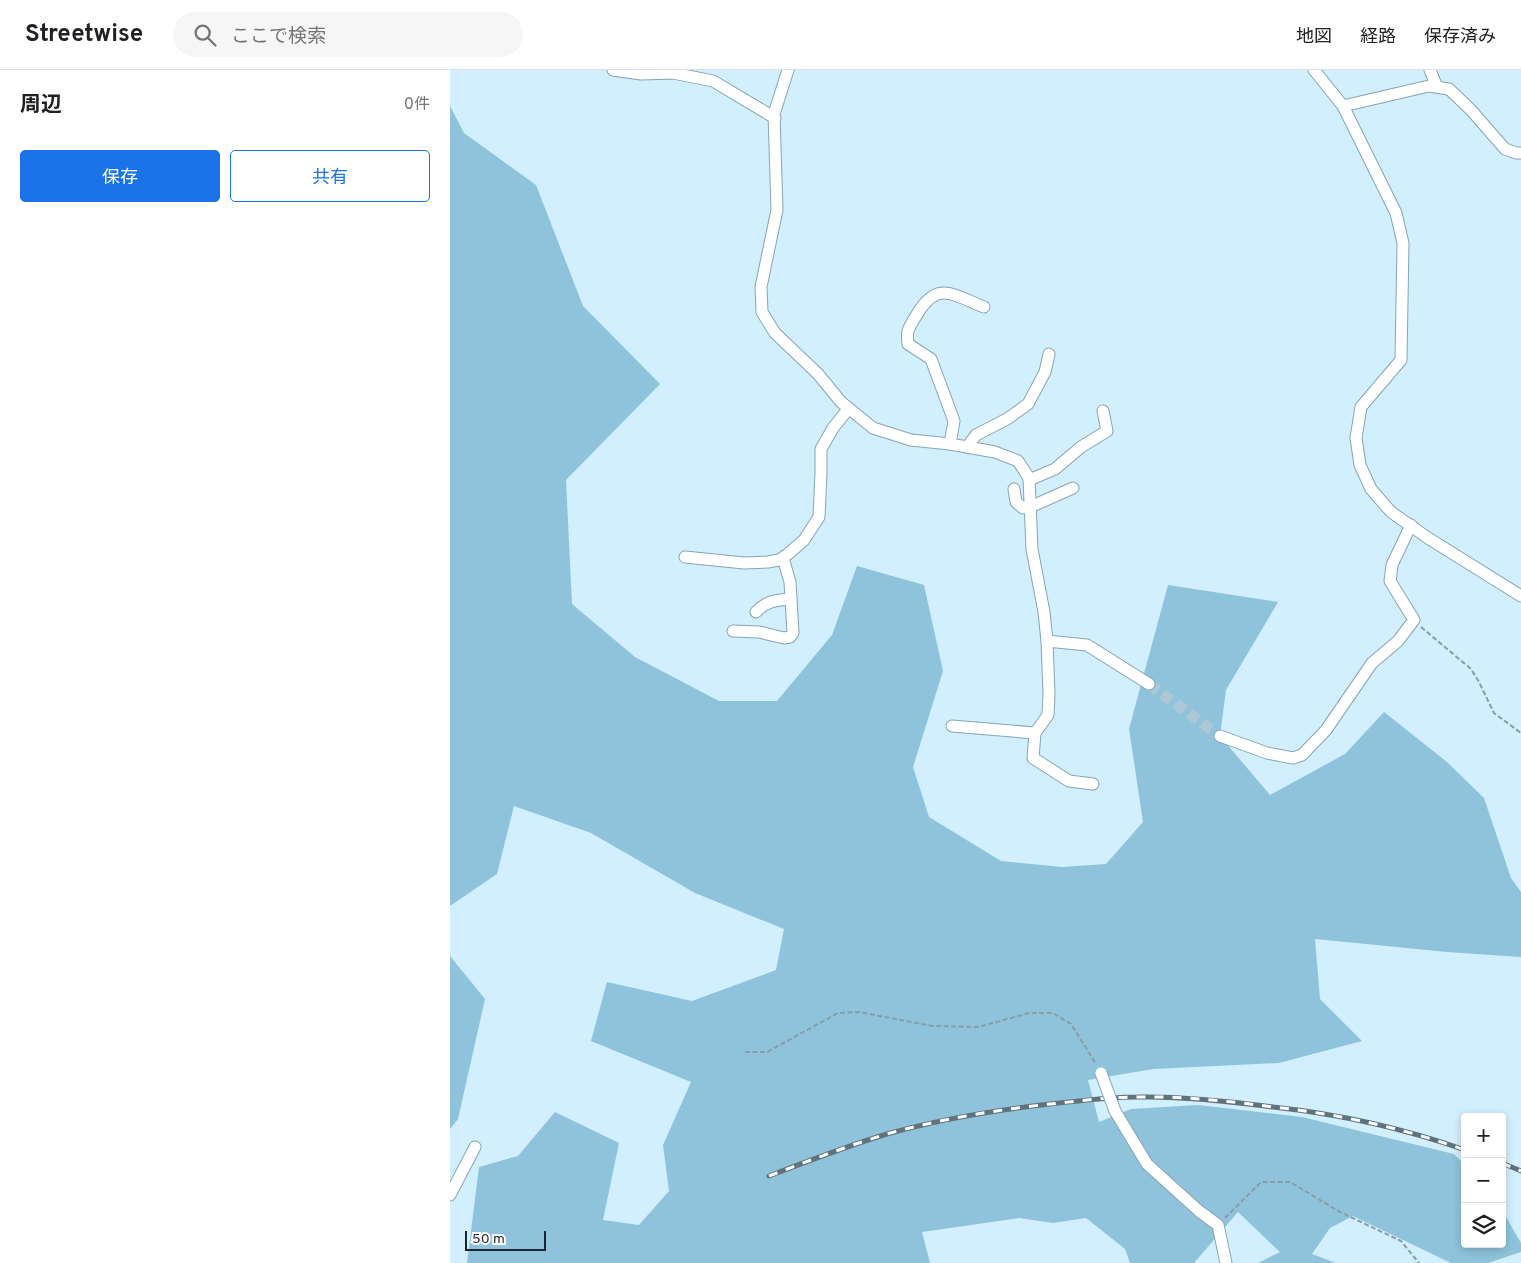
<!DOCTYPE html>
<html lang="ja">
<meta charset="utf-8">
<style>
body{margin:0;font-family:Overpass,"Noto Sans JP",sans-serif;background:#f6f6f6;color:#202124}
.controls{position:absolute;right:15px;bottom:15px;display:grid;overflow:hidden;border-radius:5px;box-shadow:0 2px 8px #0003}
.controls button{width:45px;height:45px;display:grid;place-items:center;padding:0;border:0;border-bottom:1px solid #e0e0e0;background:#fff;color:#202124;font:25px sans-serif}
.scale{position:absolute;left:15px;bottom:12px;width:81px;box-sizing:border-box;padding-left:5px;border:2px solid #1b272c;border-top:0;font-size:14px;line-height:18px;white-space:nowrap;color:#1b272c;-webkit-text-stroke:4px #fff;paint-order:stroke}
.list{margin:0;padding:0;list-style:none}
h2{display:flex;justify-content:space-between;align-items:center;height:65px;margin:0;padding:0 20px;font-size:21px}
h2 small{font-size:16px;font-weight:400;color:#757577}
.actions{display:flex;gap:10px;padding:15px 20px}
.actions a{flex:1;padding:11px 0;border:1px solid #1a73e8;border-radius:5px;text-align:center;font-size:18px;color:#1a73e8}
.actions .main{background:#1a73e8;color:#fff}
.icon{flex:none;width:28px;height:28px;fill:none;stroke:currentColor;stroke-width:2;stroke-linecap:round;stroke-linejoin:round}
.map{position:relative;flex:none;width:1071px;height:1193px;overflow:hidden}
header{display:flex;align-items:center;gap:30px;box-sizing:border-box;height:70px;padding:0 25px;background:#fff;border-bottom:1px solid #e0e0e0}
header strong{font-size:24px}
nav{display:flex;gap:28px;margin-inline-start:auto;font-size:18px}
.search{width:350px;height:45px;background:#f6f6f6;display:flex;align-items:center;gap:12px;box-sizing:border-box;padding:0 18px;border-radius:28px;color:#757577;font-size:19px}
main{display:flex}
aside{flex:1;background:#fff}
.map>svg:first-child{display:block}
.green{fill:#8ec3db}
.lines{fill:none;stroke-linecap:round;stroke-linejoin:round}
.street-tunnel{stroke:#adc7d4;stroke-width:11;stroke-dasharray:11 5.5;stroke-linecap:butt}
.street-casing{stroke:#87a4b2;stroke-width:13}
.path{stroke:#879da8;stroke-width:2;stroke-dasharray:5 2.5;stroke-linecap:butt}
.street{stroke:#fff;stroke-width:11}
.rail-casing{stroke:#60737c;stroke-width:5}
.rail{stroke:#fff;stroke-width:3;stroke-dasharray:9;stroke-linecap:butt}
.street-bridge-casing{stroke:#87a4b2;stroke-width:13;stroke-linecap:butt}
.street-bridge{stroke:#fff;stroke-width:11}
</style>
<header>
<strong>Streetwise</strong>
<div class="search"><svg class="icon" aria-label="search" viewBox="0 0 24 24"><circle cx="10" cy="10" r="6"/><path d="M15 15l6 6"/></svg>ここで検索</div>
<nav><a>地図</a><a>経路</a><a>保存済み</a></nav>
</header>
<main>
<aside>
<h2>周辺<small>0件</small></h2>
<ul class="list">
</ul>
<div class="actions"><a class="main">保存</a><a>共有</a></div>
</aside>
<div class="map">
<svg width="1071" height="1193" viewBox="0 0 1071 1193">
<rect width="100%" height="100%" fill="#d1effe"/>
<g class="green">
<polygon points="0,36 14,63 86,115 133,236 210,314 116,410 122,534 185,587 269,631 327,631 382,565 407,496 474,515 493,601 463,697 479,747 551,791 612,797 656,794 693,752 679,659 718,515 828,532 776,620 770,666 820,725 895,684 934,642 997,692 1034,728 1061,808 1071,822 1071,887 997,882 865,869 870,929 912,971 829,993 703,999 638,1010 649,1052 681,1039 748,1035 852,1047 1004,1084 1015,1095 1015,1174 1052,1174 1052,1140 1071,1173 1071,1182 1038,1193 1001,1193 903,1146 880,1158 862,1184 886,1193 808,1193 830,1182 788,1142 744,1193 680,1193 675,1179 636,1148 603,1153 569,1148 472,1162 480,1193 17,1193 29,1097 68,1086 105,1042 169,1073 153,1150 189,1155 219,1121 213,1075 241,1012 141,971 157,912 242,931 326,900 334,859 245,823 141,763 64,736 47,804 0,836"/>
<polygon points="0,886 35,929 8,1049 0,1059"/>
</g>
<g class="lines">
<polyline class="street-tunnel" points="699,614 770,666"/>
<g class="street-casing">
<g id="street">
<polyline points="163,0 191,4 223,3 263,11 325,48"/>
<polyline points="338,0 324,44 327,140 311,217 312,242 325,263 368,304 391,332 423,358 461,370 500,374 545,382 568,391 579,408 582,479 594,542 597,571 637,575 699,614"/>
<polyline points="864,0 893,36 946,143 953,173 951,290 911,337 906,368 910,395 921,419 941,442 978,468 1071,526"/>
<polyline points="980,0 987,17"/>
<polyline points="893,36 979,16 999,19 1021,40 1055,79 1066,83 1071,83"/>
<path d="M500 374 504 351 481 289 458 274C456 260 459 258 466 246 487 209 503 225 534 237"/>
<polyline points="517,377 526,365 557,349 578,334 595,302 599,284"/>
<polyline points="579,410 605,399 631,377 657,361 653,341"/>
<polyline points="564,419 566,432 573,438 580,437 623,418"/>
<polyline points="235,487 294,493 318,492 329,490 338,484 354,470 369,447 371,403 371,379 383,358 399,338"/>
<path d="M306 542C316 531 326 530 341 529"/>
<polyline points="283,561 309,562 334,568 340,567 343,563 340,512 333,488"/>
<polyline points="597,571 599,624 598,645 585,663 583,688 619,711 643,714"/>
<polyline points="502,656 585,663"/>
<polyline points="770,666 817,683 843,688 852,685 876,660 922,593 948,571 964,550 940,511 942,495 961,455"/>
<polyline points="665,1041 697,1094 749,1141 768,1155 776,1193"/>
<polyline points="0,1125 25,1077"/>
</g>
</g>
<g class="path">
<polyline points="971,557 1021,599 1029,612 1044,643 1071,663"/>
<polyline points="295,982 317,982 388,943 409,942 482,956 528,957 579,943 603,943 621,954 646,994"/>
<polyline points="775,1148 811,1112 840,1112 890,1142 951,1171 969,1193"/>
</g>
<use href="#street" class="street"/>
<g class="rail-casing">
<g id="rail">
<polyline points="1052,1093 1071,1101"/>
<path d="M319 1106C358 1091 397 1076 437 1064 490 1049 546 1040 600 1034 629 1031 658 1027 687 1027 732 1026 778 1031 823 1037 888 1044 953 1058 1015 1080"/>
</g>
</g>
<use href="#rail" class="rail"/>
<g class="street-bridge-casing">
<polyline id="street-bridge" points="651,1003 665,1041"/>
</g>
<use href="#street-bridge" class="street-bridge"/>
</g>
</svg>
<div class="controls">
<button>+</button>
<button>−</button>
<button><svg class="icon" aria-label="layers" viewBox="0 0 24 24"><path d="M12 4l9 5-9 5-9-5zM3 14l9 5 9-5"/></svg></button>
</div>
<div class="scale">50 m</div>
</div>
</main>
